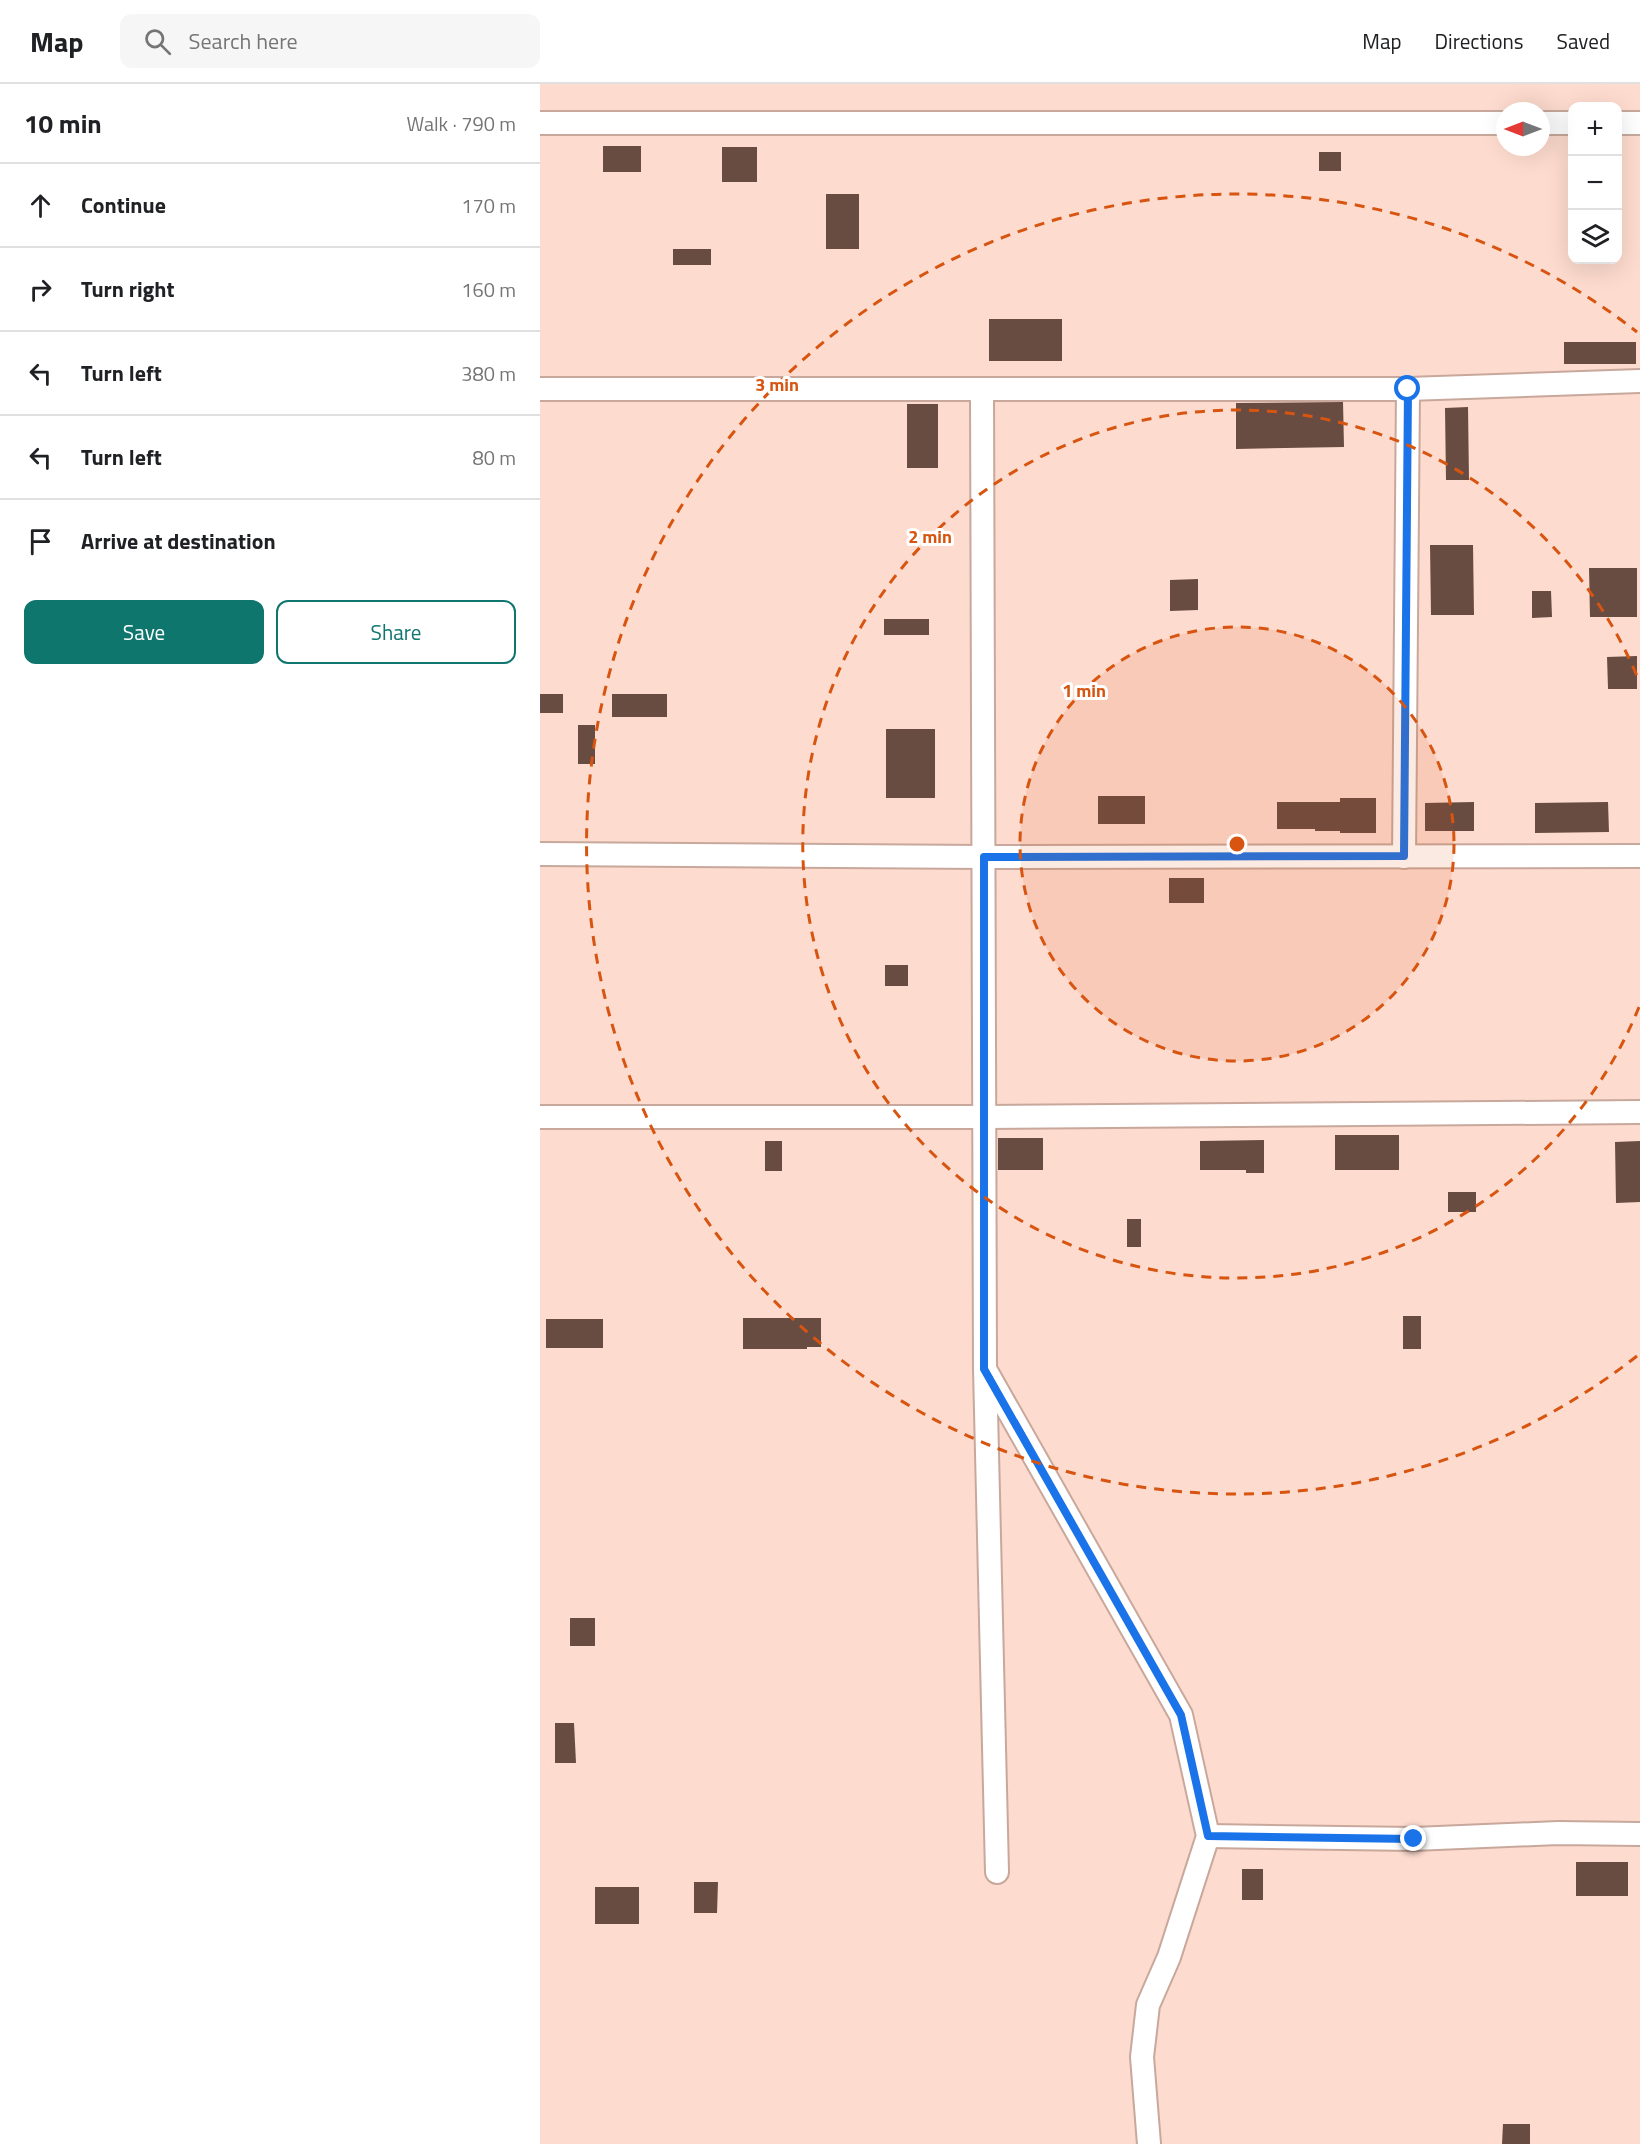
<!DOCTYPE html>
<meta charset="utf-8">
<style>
body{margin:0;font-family:"Titillium Web",sans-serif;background:#f6f6f6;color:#202124}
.controls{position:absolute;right:18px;top:18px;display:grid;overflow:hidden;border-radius:12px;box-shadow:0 6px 24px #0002}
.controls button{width:54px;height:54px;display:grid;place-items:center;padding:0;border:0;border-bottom:2px solid #e0e0e0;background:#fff;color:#202124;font:30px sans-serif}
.compass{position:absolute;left:956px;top:18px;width:54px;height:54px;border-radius:50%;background:#fff;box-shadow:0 6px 24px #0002;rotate:270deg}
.stop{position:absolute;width:18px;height:18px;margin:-14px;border:4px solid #1a73e8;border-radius:50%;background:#fff}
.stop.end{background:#1a73e8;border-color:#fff;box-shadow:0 2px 6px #0008}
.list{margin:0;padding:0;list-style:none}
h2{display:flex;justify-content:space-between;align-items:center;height:78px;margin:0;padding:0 24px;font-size:26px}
h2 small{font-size:20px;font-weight:400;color:#757577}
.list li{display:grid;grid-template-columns:39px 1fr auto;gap:18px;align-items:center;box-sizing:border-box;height:84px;padding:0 24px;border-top:2px solid #e0e0e0}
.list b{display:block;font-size:22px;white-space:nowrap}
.list em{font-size:20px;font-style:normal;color:#757577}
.actions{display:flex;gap:12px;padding:18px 24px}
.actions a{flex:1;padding:14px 0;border:2px solid #0f766e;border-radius:12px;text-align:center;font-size:21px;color:#0f766e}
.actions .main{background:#0f766e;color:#fff}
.icon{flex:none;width:33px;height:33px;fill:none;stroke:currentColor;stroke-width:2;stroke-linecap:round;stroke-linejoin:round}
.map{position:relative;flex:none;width:1100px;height:2060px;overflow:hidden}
header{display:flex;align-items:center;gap:36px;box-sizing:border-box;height:84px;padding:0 30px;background:#fff;border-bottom:2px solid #e0e0e0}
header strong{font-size:28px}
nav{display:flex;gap:33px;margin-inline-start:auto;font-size:21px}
.search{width:420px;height:54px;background:#f6f6f6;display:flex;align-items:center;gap:15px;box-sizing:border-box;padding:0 21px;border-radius:12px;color:#757577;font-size:22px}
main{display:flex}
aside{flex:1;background:#fff}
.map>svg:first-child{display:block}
.building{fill:#684c41}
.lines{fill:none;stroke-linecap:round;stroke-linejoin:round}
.minor-casing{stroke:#c8a89c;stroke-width:26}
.minor{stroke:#fff;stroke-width:22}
.route{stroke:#1a73e8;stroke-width:8}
.ring{fill:none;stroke:#d75510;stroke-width:3;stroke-dasharray:10 8}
.centre{fill:#d75510;stroke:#fff;stroke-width:3}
.ring-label{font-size:18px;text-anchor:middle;font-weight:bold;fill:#d75510;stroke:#fff;stroke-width:6;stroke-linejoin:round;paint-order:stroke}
</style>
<header>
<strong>Map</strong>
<div class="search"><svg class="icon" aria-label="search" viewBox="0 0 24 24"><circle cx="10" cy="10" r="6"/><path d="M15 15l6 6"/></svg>Search here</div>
<nav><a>Map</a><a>Directions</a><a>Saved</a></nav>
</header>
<main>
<aside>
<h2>10 min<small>Walk · 790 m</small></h2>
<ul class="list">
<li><svg class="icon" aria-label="ahead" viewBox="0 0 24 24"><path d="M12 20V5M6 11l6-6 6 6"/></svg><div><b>Continue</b></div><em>170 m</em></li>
<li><svg class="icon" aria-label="right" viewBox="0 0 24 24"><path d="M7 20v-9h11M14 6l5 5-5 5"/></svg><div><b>Turn right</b></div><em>160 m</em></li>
<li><svg class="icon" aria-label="left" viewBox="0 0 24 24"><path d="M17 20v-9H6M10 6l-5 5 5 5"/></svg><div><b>Turn left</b></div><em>380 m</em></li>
<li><svg class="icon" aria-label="left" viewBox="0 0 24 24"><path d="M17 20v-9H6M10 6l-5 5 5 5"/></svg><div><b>Turn left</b></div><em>80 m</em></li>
<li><svg class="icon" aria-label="arrive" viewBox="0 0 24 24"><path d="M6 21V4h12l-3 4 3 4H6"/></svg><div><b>Arrive at destination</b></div></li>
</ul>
<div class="actions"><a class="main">Save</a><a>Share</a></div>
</aside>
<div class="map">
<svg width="1100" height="2060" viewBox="0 0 1100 2060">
<rect width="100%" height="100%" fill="#fddbce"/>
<g class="building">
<rect x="63" y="62" width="38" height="26"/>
<rect x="182" y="63" width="35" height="35"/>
<rect x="779" y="68" width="22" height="19"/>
<rect x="286" y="110" width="33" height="55"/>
<rect x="133" y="165" width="38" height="16"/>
<rect x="449" y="235" width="73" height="42"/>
<rect x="1024" y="258" width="72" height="22"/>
<polygon points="803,318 804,363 696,365 696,319"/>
<rect x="367" y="320" width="31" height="64"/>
<polygon points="928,323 929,396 906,396 905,324"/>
<polygon points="890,461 933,461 934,531 891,531"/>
<polygon points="1049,484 1097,484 1097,533 1050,533"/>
<polygon points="658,495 658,526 630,527 630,496"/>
<polygon points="992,507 1011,507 1012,533 992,534"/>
<rect x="344" y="535" width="45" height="16"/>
<polygon points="1097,572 1097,605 1068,605 1067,573"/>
<rect x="0" y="610" width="23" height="19"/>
<rect x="72" y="610" width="55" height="23"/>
<rect x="38" y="641" width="17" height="39"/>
<rect x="346" y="645" width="49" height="69"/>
<rect x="558" y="712" width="47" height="28"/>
<polygon points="800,714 836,714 836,749 800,749 800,747 775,747 775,745 737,745 737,718 800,718"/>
<polygon points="934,718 934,747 885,747 885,719"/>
<polygon points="1068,718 1069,748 995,749 995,719"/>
<rect x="629" y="794" width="35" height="25"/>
<rect x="345" y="881" width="23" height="21"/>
<rect x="795" y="1051" width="64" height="35"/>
<rect x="458" y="1054" width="45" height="32"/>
<polygon points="724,1056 724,1089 706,1089 706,1086 660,1086 660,1057"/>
<rect x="225" y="1057" width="17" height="30"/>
<polygon points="1100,1057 1100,1118 1076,1119 1075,1058"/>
<rect x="908" y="1108" width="28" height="20"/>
<rect x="587" y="1135" width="14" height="28"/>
<rect x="863" y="1232" width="18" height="33"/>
<polygon points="203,1234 281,1234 281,1263 267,1263 267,1265 203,1265"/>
<rect x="6" y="1235" width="57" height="29"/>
<rect x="30" y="1534" width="25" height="28"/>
<polygon points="15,1639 34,1639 36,1679 15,1679"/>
<rect x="1036" y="1778" width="52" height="34"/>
<rect x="702" y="1785" width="21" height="31"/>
<polygon points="154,1798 178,1798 177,1829 154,1829"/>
<rect x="55" y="1803" width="44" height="37"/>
<polygon points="963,2040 990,2040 990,2060 962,2060"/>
</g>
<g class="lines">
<g class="minor-casing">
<g id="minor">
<polyline points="0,39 965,39"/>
<polyline points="1001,39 1032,39"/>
<polyline points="1078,39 1100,39"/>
<polyline points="0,305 868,305 1100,297"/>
<polyline points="442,305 445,1285 457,1788"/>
<polyline points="0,770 444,773 1100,772"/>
<polyline points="864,773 868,305"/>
<polyline points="0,1033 444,1033 1100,1028"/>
<polyline points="446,1287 641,1631 668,1752 629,1873 608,1921 602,1973 609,2060"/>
<polyline points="668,1752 874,1755 1018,1749 1100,1750"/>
</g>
</g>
<use href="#minor" class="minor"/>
</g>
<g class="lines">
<polyline class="route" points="868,305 864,772 444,773 444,1285 641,1631 668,1752 874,1755"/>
</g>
<circle cx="697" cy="760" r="217" fill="#d75510" fill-opacity=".12"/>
<g class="ring">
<circle cx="697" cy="760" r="217"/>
<path d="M1099 923A434 434 0 1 1 1099 597"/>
<path d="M1097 1272A650 650 0 1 1 1097 248"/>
</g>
<circle cx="697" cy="760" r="9" class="centre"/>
<g class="ring-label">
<text x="237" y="307">3 min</text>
<text x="390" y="459">2 min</text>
<text x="544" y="613">1 min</text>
</g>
</svg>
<div class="controls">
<button>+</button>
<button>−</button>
<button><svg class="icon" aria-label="layers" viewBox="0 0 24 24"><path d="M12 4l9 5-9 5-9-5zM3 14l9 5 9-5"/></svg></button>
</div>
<svg class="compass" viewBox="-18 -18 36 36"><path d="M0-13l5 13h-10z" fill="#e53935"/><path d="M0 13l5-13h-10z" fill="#757577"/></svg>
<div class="stop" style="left:868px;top:305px"></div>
<div class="stop end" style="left:874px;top:1755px"></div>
</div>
</main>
